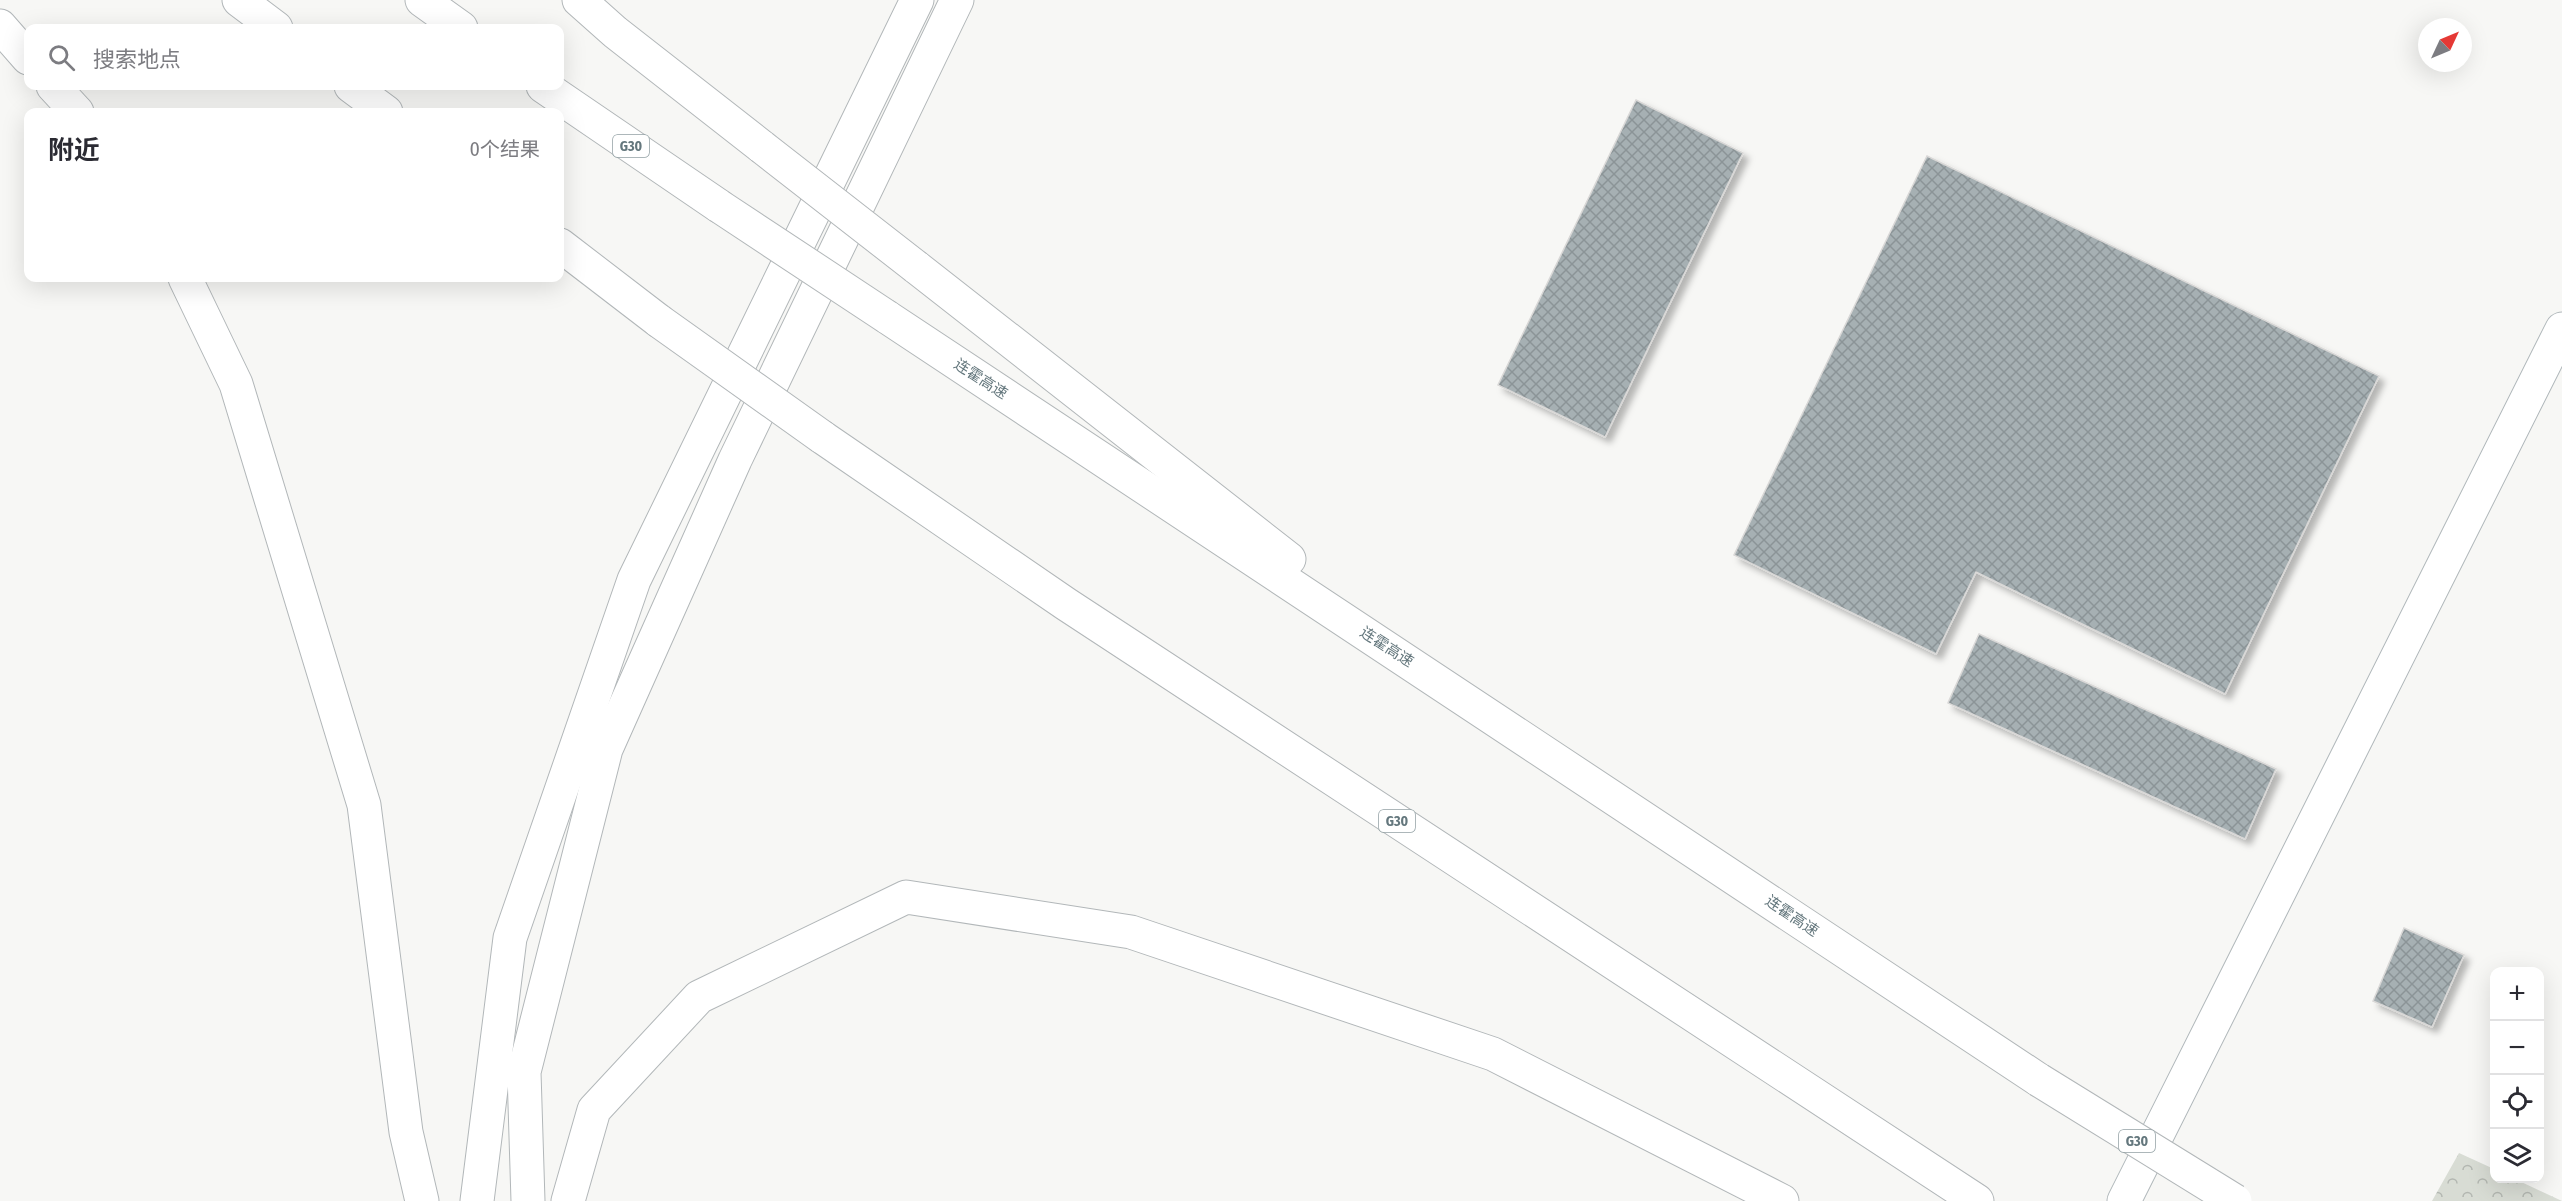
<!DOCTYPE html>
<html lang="zh">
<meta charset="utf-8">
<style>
body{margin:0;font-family:"Fira Sans Condensed","Noto Sans SC",sans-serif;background:#f2f2f3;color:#2b2b33}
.controls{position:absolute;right:18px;bottom:18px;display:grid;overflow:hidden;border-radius:12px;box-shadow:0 6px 24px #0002}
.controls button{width:54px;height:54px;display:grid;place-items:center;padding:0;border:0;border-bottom:2px solid #e1e1e2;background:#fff;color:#2b2b33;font:30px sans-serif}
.compass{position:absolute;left:2418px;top:18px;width:54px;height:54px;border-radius:50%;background:#fff;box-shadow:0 6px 24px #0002;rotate:46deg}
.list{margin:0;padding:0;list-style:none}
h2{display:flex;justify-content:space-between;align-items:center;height:78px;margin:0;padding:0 24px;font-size:26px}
h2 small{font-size:20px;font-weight:400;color:#7c7c81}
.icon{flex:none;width:33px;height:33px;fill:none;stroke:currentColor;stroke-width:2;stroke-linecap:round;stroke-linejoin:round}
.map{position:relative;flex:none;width:2562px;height:1201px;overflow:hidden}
.search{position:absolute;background:#fff;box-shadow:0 6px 24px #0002;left:24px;top:24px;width:540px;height:66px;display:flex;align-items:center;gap:15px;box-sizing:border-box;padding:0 21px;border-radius:12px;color:#7c7c81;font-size:22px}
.panel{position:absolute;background:#fff;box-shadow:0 6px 24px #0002;left:24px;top:108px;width:540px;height:174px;border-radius:12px}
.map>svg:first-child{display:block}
.forest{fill:url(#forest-crowns)}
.building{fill:url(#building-cross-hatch);stroke:#d9d8d7;stroke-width:1.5;filter:url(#shadow)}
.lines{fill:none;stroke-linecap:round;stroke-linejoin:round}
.secondary-casing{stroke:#b1b8bb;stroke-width:35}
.highway-casing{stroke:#b2b7b9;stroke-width:35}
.secondary{stroke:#fff;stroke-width:33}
.highway{stroke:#fff;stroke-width:33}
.highway-bridge-casing{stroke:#b2b7b9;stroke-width:35;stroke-linecap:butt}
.highway-bridge{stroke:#fff;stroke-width:33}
.labels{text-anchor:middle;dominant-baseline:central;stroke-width:6;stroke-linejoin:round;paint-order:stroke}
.shield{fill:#fff;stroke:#92a0a4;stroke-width:1.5}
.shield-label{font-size:14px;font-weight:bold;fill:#64777d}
.street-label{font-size:15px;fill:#64777d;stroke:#fff}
</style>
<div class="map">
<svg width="2562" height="1201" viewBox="0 0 2562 1201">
<defs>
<pattern id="forest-crowns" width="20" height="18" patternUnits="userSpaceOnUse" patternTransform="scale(1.5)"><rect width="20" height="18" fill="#d8dcd4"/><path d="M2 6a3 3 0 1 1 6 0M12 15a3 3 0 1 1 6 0" fill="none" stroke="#b3b7b1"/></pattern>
<pattern id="building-cross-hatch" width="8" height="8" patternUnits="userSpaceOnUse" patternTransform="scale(1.5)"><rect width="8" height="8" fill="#a6b0b3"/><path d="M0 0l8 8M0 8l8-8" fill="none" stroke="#8b9497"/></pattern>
<filter id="shadow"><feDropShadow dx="5.5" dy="5.5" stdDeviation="3" flood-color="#0004"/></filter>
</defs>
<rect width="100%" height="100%" fill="#f7f7f5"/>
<polygon class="forest" points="2459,1153 2494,1169 2494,1178 2515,1179 2562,1201 2432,1201"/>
<g class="building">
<polygon points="1636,100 1743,153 1605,437 1498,385"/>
<polygon points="1927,156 2379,376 2225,694 1976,572 1936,654 1734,555"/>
<polygon points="1979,634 2276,769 2245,839 1948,703"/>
<polygon points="2404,928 2464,955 2432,1027 2373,1001"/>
</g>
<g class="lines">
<g class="secondary-casing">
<polyline id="secondary" points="2124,1201 2562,329"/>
</g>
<g class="highway-casing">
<g id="highway">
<polyline points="239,0 276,28"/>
<polyline points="422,0 461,28"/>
<polyline points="579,0 615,32 762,147"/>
<polyline points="0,26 28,58"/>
<polyline points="53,86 77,112"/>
<polyline points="351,86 386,112"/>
<polyline points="543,86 719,206"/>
<polyline points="560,245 659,321"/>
<polyline points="916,267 1289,559"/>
<polyline points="185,278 236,384 364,805 406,1132 422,1201"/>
<polyline points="887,317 2039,1080"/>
<polyline points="822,437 1066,604 1977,1201"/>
<polyline points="477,1201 510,938 634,580 917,0"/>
<polyline points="528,1201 524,1072 606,749 735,460 957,0"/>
<polyline points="568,1201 594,1110 699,997 906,897 1131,932 1493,1054 1782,1201"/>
</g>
</g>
<use href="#secondary" class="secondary"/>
<use href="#highway" class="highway"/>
<g class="highway-bridge-casing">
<g id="highway-bridge">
<polyline points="762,147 916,267"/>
<polyline points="719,206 887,317"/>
<polyline points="659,321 822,437"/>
<polyline points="2039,1080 2235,1201"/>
</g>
</g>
<use href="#highway-bridge" class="highway-bridge"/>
</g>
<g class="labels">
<g class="shield">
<rect x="613" y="135" width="36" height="22" rx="4.5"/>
<rect x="1379" y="810" width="36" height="22" rx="4.5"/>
<rect x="2119" y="1130" width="36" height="22" rx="4.5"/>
</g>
<g class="shield-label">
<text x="631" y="146">G30</text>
<text x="1397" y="821">G30</text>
<text x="2137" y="1141">G30</text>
</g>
<g class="street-label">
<text transform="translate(981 379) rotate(33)">连霍高速</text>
<text transform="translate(1387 647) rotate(33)">连霍高速</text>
<text transform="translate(1792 916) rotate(34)">连霍高速</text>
</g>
</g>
</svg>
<div class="controls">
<button>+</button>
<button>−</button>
<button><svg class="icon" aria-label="locate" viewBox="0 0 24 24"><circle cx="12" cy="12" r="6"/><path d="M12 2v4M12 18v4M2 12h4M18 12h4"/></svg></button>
<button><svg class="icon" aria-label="layers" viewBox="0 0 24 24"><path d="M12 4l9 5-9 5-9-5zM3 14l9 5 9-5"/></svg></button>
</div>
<svg class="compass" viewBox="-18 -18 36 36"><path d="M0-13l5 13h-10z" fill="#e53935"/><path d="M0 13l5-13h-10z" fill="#7c7c81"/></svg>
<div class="search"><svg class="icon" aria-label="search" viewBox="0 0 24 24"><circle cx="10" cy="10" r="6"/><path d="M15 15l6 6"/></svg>搜索地点</div>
<section class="panel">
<h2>附近<small>0个结果</small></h2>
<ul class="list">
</ul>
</section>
</div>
